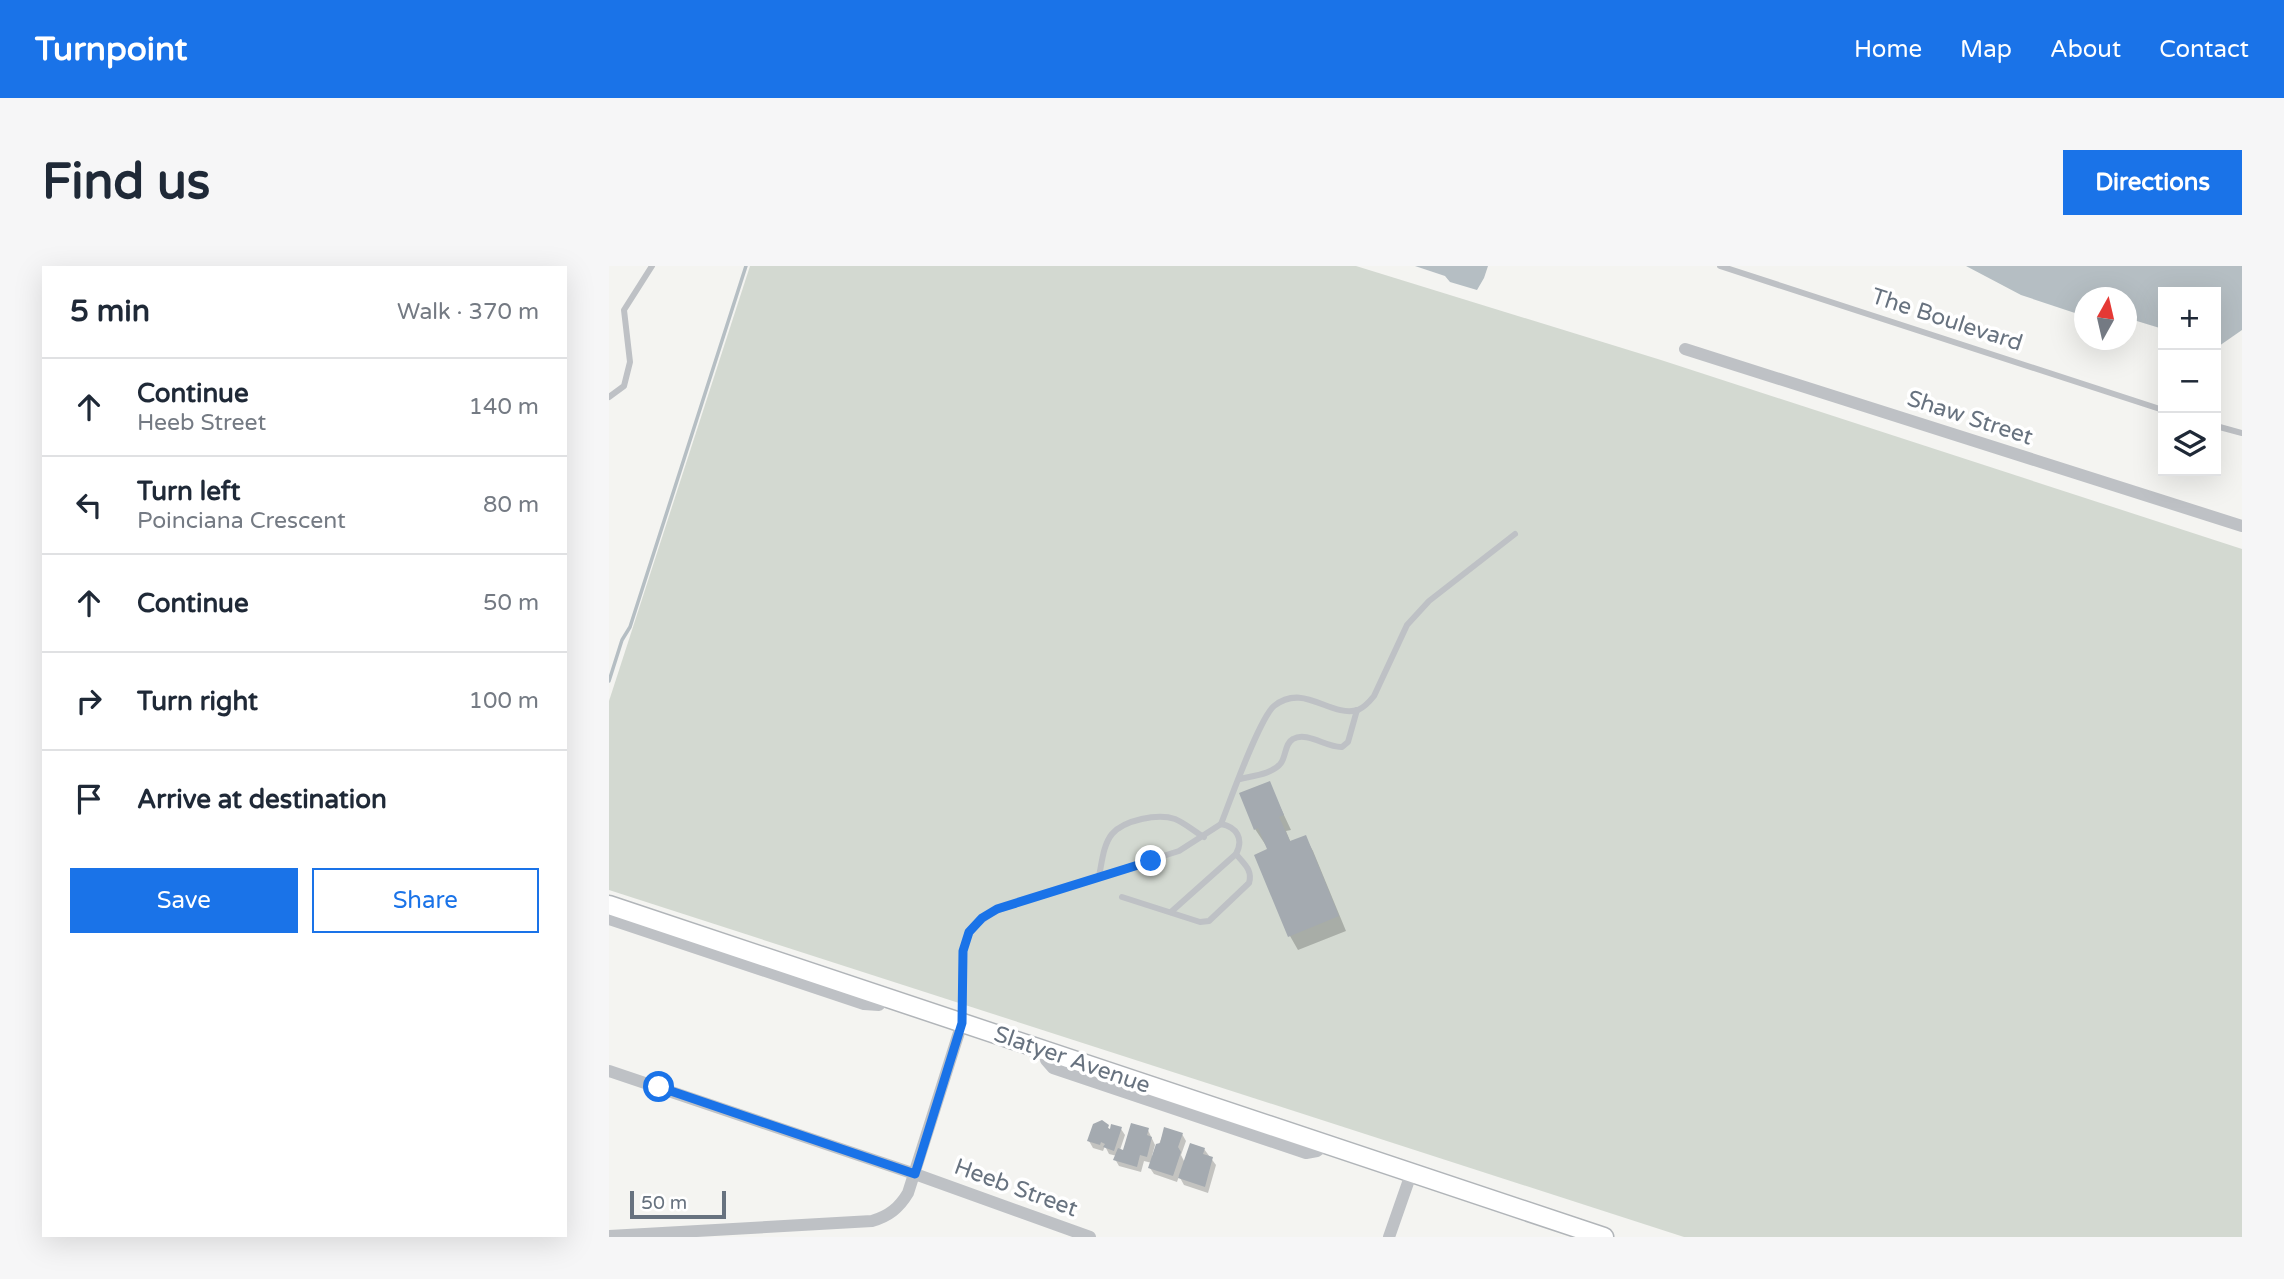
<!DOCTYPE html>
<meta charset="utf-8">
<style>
body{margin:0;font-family:"Varela Round",sans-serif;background:#f6f6f7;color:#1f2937}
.controls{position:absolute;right:21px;top:21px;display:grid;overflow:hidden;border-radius:0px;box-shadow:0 7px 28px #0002}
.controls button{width:63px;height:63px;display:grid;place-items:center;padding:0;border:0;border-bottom:2px solid #e0e1e3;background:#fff;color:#1f2937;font:35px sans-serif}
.compass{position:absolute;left:1465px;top:21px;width:63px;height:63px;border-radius:50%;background:#fff;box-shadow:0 7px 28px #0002;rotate:8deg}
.scale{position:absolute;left:21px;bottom:18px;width:96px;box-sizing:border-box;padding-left:7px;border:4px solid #67727f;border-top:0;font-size:19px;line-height:24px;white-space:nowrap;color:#67727f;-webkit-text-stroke:5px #fff;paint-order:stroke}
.stop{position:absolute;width:21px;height:21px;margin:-16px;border:5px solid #1a73e8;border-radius:50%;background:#fff}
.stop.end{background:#1a73e8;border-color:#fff;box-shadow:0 2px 7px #0008}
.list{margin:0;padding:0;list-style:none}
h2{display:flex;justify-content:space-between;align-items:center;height:91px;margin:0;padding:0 28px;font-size:30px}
h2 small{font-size:23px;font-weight:400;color:#747a83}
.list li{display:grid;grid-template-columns:46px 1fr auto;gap:21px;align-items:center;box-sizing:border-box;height:98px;padding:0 28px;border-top:2px solid #e0e1e3}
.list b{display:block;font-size:26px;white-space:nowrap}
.list p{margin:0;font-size:23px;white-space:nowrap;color:#747a83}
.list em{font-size:23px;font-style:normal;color:#747a83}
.actions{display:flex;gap:14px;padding:21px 28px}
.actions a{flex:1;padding:16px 0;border:2px solid #1a73e8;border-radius:0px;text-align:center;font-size:24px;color:#1a73e8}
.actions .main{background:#1a73e8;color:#fff}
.icon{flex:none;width:38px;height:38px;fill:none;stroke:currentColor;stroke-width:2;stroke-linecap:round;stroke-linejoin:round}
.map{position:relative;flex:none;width:1633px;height:971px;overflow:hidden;border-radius:0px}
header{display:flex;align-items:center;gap:42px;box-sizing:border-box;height:98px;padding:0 35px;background:#1a73e8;color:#fff}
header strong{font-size:33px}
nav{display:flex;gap:38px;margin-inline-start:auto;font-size:24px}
.intro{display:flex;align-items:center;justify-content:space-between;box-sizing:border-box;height:168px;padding:0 42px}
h1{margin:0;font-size:49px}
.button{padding:18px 32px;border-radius:0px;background:#1a73e8;color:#fff;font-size:24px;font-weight:700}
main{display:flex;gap:42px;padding:0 42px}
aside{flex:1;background:#fff;border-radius:0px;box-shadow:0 7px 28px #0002}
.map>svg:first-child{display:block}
.green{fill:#d3d9d1}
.water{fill:#b5bec3}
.shadow{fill:#0003}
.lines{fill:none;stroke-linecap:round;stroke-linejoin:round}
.stream{stroke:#b5bec3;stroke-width:3.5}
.building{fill:#a4aab0}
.secondary-casing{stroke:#b1b5b9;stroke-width:21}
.service{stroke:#bec1c5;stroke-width:6}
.minor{stroke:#bec1c5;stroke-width:12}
.secondary{stroke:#fff;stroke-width:18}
.route{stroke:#1a73e8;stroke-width:9}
.labels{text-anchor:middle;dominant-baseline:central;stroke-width:7;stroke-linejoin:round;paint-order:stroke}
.street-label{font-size:23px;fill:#67727f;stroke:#fff}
</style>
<header>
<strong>Turnpoint</strong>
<nav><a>Home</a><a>Map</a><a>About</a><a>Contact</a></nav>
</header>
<div class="intro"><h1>Find us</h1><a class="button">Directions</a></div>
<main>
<aside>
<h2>5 min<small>Walk · 370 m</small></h2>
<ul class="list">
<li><svg class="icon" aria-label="ahead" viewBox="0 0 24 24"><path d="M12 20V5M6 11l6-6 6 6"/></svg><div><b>Continue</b><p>Heeb Street</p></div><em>140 m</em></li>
<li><svg class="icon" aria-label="left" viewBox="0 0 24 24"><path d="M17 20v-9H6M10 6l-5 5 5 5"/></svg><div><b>Turn left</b><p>Poinciana Crescent</p></div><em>80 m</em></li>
<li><svg class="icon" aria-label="ahead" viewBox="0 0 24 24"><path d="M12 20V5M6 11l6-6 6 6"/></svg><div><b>Continue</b></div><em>50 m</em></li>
<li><svg class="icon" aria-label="right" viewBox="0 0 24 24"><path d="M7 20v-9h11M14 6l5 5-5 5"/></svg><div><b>Turn right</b></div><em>100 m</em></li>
<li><svg class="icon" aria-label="arrive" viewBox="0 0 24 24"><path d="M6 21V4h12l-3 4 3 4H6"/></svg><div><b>Arrive at destination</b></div></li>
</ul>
<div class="actions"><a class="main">Save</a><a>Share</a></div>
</aside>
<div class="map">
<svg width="1633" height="971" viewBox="0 0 1633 971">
<rect width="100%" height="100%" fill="#f4f4f1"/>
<polygon class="green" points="141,0 747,0 1052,94 1633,283 1633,971 1075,971 0,624 0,435"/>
<g class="water">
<polygon points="806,0 879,0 875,12 868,24 841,16 836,10"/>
<polygon points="1357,0 1633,0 1633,64 1610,80 1607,79 1607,26 1554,26 1554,63 1518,52 1518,32 1476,32 1475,50 1412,29"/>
</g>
<g class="shadow">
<polygon points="660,517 682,564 677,565 682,577 696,571 704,585 737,665 689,684 681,670 660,584 646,563"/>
<polygon points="498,860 502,866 512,863 516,869 511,884 515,886 539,864 546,879 543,890 545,891 556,863 573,868 577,875 572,889 576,897 595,883 607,899 599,927 575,919 570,910 568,916 545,908 541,902 543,897 535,895 532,906 510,900 506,893 508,890 500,888 496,880 494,885 484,882 480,875"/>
</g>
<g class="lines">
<polyline class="stream" points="0,415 13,374 21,361 137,0"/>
</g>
<g class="building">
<polygon points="661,515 675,549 670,551 681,575 697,569 730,650 679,671 645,589 658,583 649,562 645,564 630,527"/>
<polygon points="493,854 500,859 499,862 501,863 502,858 513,861 505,885 494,881 496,878 492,876 491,879 478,875 484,858"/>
<polygon points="522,857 540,862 538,869 543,871 538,891 531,889 528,901 504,894 509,882 514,884"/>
<polygon points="555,861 574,867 569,881 572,886 564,910 539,902 547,878 551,877"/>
<polygon points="581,877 596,882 594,888 604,891 596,921 569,912"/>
</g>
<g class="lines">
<g class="secondary-casing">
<polyline id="secondary" points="0,639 995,971"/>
</g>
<g class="service">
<polyline points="1111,0 1554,144"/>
<polyline points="0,131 15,120 21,96 15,44 43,0"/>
<polyline points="1607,160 1633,167"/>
<path d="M631 513C643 510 664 508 672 497 677 490 676 477 684 473 698 465 718 482 733 481L739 476 748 444"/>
<path d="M612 558C621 535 650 453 665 440 695 416 721 452 749 444 756 441 761 435 765 430L798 359 820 335 906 268"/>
<path d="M490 610C493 597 494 579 503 568 515 554 549 547 566 553 576 557 586 566 595 571"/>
<path d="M513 631 591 656 600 655 640 617C644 604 635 598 627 588"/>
<path d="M353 755C358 689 337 661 411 635L570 585 612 558C628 561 635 573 627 588L562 646"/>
</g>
<g class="minor">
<polyline points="1076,83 1633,260"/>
<polyline points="0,653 255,738 270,739 276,731"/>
<polyline points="438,786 437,794 444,802 697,887 708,885 716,879"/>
<polyline points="0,805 306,908 481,971"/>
<path d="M0 970 263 955C280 950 290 942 299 927L353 757"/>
<polyline points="780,971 802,908"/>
</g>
<use href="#secondary" class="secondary"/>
</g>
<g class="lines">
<polyline class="route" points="50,821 306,908 353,757 354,685 360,666 373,652 388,643 542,595"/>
</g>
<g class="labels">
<g class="street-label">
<text transform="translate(1338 54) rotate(18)">The Boulevard</text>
<text transform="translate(1361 152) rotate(18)">Shaw Street</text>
<text transform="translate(463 794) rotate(19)">Slatyer Avenue</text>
<text transform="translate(407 922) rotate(20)">Heeb Street</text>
</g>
</g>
</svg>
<div class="controls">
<button>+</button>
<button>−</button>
<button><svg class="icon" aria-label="layers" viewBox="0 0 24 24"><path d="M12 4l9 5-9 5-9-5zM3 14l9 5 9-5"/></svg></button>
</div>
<svg class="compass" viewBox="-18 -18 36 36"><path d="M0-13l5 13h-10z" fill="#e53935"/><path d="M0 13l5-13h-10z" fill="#747a83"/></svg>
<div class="scale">50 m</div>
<div class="stop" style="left:50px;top:821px"></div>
<div class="stop end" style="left:542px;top:595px"></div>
</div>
</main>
